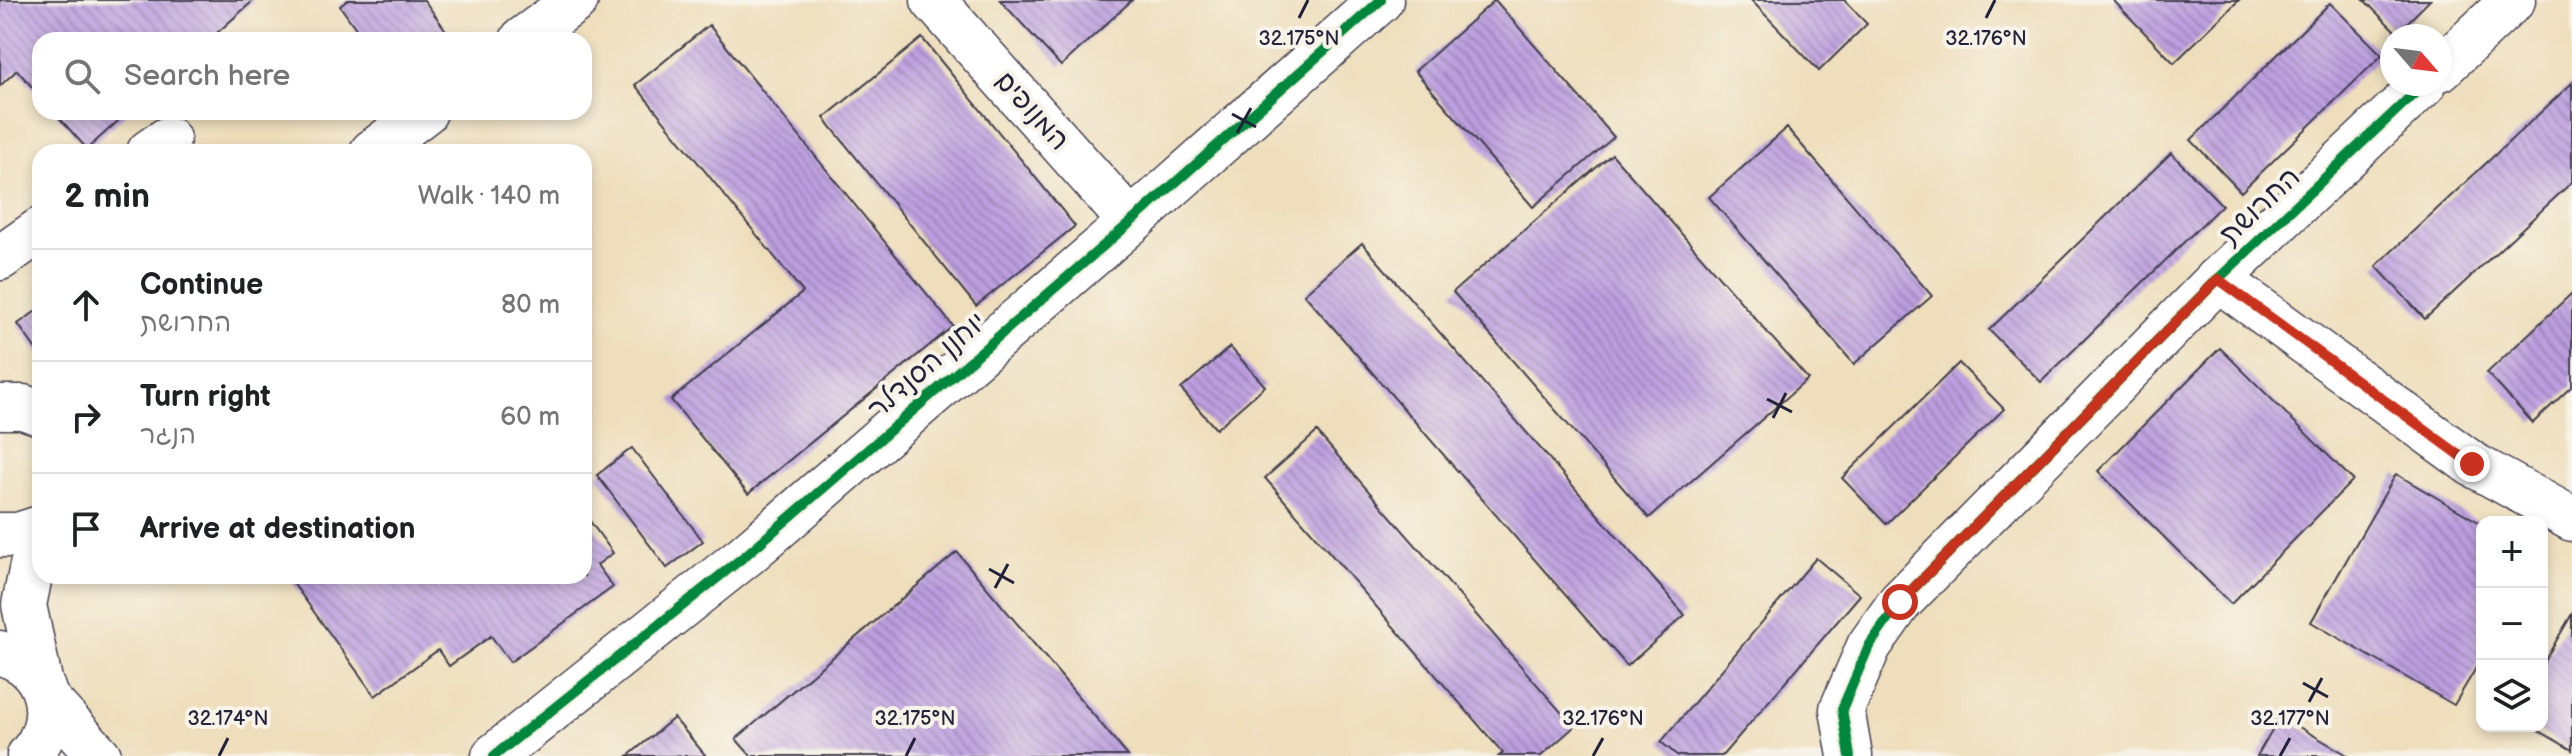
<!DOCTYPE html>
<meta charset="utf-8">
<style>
body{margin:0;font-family:"Balsamiq Sans","Playpen Sans Hebrew",sans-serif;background:#f6f6f6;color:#202124}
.controls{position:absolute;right:24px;bottom:24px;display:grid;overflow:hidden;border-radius:16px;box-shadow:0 4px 12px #0003}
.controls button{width:72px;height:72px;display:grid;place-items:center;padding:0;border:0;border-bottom:2px solid #e0e0e0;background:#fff;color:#202124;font:40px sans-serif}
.compass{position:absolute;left:2380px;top:24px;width:72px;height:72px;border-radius:50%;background:#fff;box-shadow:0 4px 12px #0003;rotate:118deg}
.stop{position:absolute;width:24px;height:24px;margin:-18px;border:6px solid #c8321e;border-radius:50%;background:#fff}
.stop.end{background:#c8321e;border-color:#fff;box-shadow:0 2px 8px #0008}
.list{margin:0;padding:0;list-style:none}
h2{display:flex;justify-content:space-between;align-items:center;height:104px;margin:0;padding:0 32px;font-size:34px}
h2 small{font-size:26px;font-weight:400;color:#757577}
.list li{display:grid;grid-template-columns:52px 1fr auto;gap:24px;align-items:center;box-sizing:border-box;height:112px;padding:0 32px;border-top:2px solid #e0e0e0}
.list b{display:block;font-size:30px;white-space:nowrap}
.list p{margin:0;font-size:26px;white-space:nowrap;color:#757577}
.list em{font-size:26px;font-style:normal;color:#757577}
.icon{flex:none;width:44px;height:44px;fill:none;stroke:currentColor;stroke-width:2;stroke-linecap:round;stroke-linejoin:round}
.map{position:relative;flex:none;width:2572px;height:756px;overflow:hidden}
.search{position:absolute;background:#fff;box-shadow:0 4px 12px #0003;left:32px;top:32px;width:560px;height:88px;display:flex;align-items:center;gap:20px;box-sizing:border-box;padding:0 28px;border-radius:24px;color:#757577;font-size:30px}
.panel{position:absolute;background:#fff;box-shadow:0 4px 12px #0003;left:32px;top:144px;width:560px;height:440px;border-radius:24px}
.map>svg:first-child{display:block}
.building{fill:url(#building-back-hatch)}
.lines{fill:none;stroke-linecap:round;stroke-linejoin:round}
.minor-casing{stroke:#413e4e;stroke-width:47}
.minor{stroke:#fff;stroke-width:44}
.cycleway-casing{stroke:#f7f3e8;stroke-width:15}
.cycleway{stroke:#00873e;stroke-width:10}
.route{stroke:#c8321e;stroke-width:10}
.ticks{fill:none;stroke:#22223b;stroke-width:3}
.labels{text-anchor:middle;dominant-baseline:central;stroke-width:8;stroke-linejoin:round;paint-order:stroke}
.street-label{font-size:28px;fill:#22223b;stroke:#f7f3e8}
.ticks-label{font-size:20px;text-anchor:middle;fill:#22223b;stroke:#f7f3e8;stroke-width:8;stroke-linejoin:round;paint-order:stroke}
</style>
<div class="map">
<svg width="2572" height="756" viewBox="0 0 2572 756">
<defs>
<pattern id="building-back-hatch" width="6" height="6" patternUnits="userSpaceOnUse" patternTransform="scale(2)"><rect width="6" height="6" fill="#bc9edf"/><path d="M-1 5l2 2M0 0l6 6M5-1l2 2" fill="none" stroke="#9880b6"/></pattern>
</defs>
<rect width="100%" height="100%" fill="#f7f3e8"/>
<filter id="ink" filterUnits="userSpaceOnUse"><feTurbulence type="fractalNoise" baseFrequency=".0125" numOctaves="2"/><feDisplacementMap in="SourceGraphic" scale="16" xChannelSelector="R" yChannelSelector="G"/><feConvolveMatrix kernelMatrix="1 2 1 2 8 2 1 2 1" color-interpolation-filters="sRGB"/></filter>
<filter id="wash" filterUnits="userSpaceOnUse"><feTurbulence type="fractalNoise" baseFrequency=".006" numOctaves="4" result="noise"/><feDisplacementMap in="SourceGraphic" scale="32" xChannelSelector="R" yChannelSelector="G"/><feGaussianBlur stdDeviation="1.8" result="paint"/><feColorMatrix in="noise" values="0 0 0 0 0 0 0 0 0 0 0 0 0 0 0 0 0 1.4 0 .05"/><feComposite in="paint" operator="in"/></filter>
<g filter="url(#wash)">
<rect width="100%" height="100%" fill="#eedebc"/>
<g id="blocks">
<g class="building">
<polygon points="0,0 254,0 209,40 40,40 40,96 17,70 0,86"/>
<polygon points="348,0 424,0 447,32 436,40 364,40 340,6"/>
<polygon points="1000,0 1132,0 1061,66"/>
<polygon points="1495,0 1614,137 1533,207 1415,71"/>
<polygon points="1751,0 1844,0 1867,24 1819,71"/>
<polygon points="2113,0 2239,0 2174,63"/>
<polygon points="2364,0 2430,0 2397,33"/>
<polygon points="2330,3 2382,55 2241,192 2191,140"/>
<polygon points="709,25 953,326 748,494 671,400 803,292 635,85"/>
<polygon points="922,38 1075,226 976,306 824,118"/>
<polygon points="2572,83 2572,182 2425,319 2376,266"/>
<polygon points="54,112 128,112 87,149"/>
<polygon points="1787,128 1932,296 1854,364 1709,197"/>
<polygon points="2171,153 2222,205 2041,382 1989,330"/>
<polygon points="1612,154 1808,379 1649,518 1453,292"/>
<polygon points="1362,243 1685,615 1627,666 1304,294"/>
<polygon points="2572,293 2572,386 2533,423 2487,373"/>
<polygon points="39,309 40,311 40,355 18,324"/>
<polygon points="1230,347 1265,386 1216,429 1181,389"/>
<polygon points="2220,348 2353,480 2231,604 2098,471"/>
<polygon points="1959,363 2004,409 1886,524 1842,478"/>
<polygon points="1317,432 1574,727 1541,756 1499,756 1503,753 1265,478"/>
<polygon points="632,448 703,541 667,568 597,475"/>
<polygon points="2396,474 2482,524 2482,658 2454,705 2311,622"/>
<polygon points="584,513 613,553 597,565 613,587 510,662 491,636 449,666 438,650 375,696 288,576 584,576"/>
<polygon points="957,552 1128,756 751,756 736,739"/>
<polygon points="1816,558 1860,595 1722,756 1678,756 1661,742"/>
<polygon points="2572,614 2572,750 2531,726 2542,726 2542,665"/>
<polygon points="2280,716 2349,756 2257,756"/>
<polygon points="674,718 706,756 628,756"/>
</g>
</g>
</g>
<g filter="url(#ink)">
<use href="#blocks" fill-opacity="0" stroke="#413e4e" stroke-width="2"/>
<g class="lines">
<g class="minor-casing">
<g id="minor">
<polyline points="933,0 1131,222"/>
<polyline points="522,40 576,0"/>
<polyline points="2440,69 2513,0"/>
<polyline points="149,152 168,139"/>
<polyline points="372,152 425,112"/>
<polyline points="0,258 40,230"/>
<polyline points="2218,279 2472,464 2572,519"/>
<polyline points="0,407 23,407 40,413"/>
<polyline points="0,535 18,535 40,528"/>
<path d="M0 653C49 665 62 720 29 756"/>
<polyline points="40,680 24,605 33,561 40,545"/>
<polyline points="47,699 99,756"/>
<polyline points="494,756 746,555 1131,222 1381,0"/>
<polyline points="1850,756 1842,709 1869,646 1900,602 2218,279 2424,84"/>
</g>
</g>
<use href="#minor" class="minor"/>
<g class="cycleway-casing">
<g id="cycleway">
<polyline points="494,756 746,555 1131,222 1381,0"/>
<polyline points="1850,756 1842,709 1869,646 1900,602 2218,279 2424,84"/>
</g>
</g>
<use href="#cycleway" class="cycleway"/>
</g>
</g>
<g class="lines" filter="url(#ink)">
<polyline class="route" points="1900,602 2218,279 2472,464"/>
</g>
<path class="ticks" d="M1299 18 1308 0M1986 18 1995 0M1232 114 1256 127M1237 133 1251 108M1767 399 1792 412M1773 418 1786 393M989 569 1014 583M995 588 1008 564M2303 683 2328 697M2309 702 2322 678M219 756 228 738M906 756 915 738M1593 756 1603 738M2280 756 2290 738"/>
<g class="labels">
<g class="street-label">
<text transform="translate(1032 111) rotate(48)">המנופים</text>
<text transform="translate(2260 206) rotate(-43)">החרושת</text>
<text transform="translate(927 366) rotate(-41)">יוחנן הסנדלר</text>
</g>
</g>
<g class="ticks-label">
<text x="1299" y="45">32.175°N</text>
<text x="1986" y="45">32.176°N</text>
<text x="228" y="725">32.174°N</text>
<text x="915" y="725">32.175°N</text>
<text x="1603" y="725">32.176°N</text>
<text x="2290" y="725">32.177°N</text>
</g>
</svg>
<div class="controls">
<button>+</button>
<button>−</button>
<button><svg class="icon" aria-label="layers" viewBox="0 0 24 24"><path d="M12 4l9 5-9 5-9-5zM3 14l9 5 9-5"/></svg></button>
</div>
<svg class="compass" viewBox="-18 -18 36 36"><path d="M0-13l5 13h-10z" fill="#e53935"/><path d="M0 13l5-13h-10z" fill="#757577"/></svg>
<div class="stop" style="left:1900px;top:602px"></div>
<div class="stop end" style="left:2472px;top:464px"></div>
<div class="search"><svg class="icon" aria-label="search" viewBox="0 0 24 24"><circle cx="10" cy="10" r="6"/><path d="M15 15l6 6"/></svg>Search here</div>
<section class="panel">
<h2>2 min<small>Walk · 140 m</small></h2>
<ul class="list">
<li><svg class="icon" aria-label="ahead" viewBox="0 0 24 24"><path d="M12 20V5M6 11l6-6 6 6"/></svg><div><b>Continue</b><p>החרושת</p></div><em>80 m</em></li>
<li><svg class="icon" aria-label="right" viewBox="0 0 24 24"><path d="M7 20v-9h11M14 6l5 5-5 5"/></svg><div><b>Turn right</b><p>הנגר</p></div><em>60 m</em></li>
<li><svg class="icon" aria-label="arrive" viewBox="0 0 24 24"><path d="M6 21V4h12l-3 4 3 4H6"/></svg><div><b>Arrive at destination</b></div></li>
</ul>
</section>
</div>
